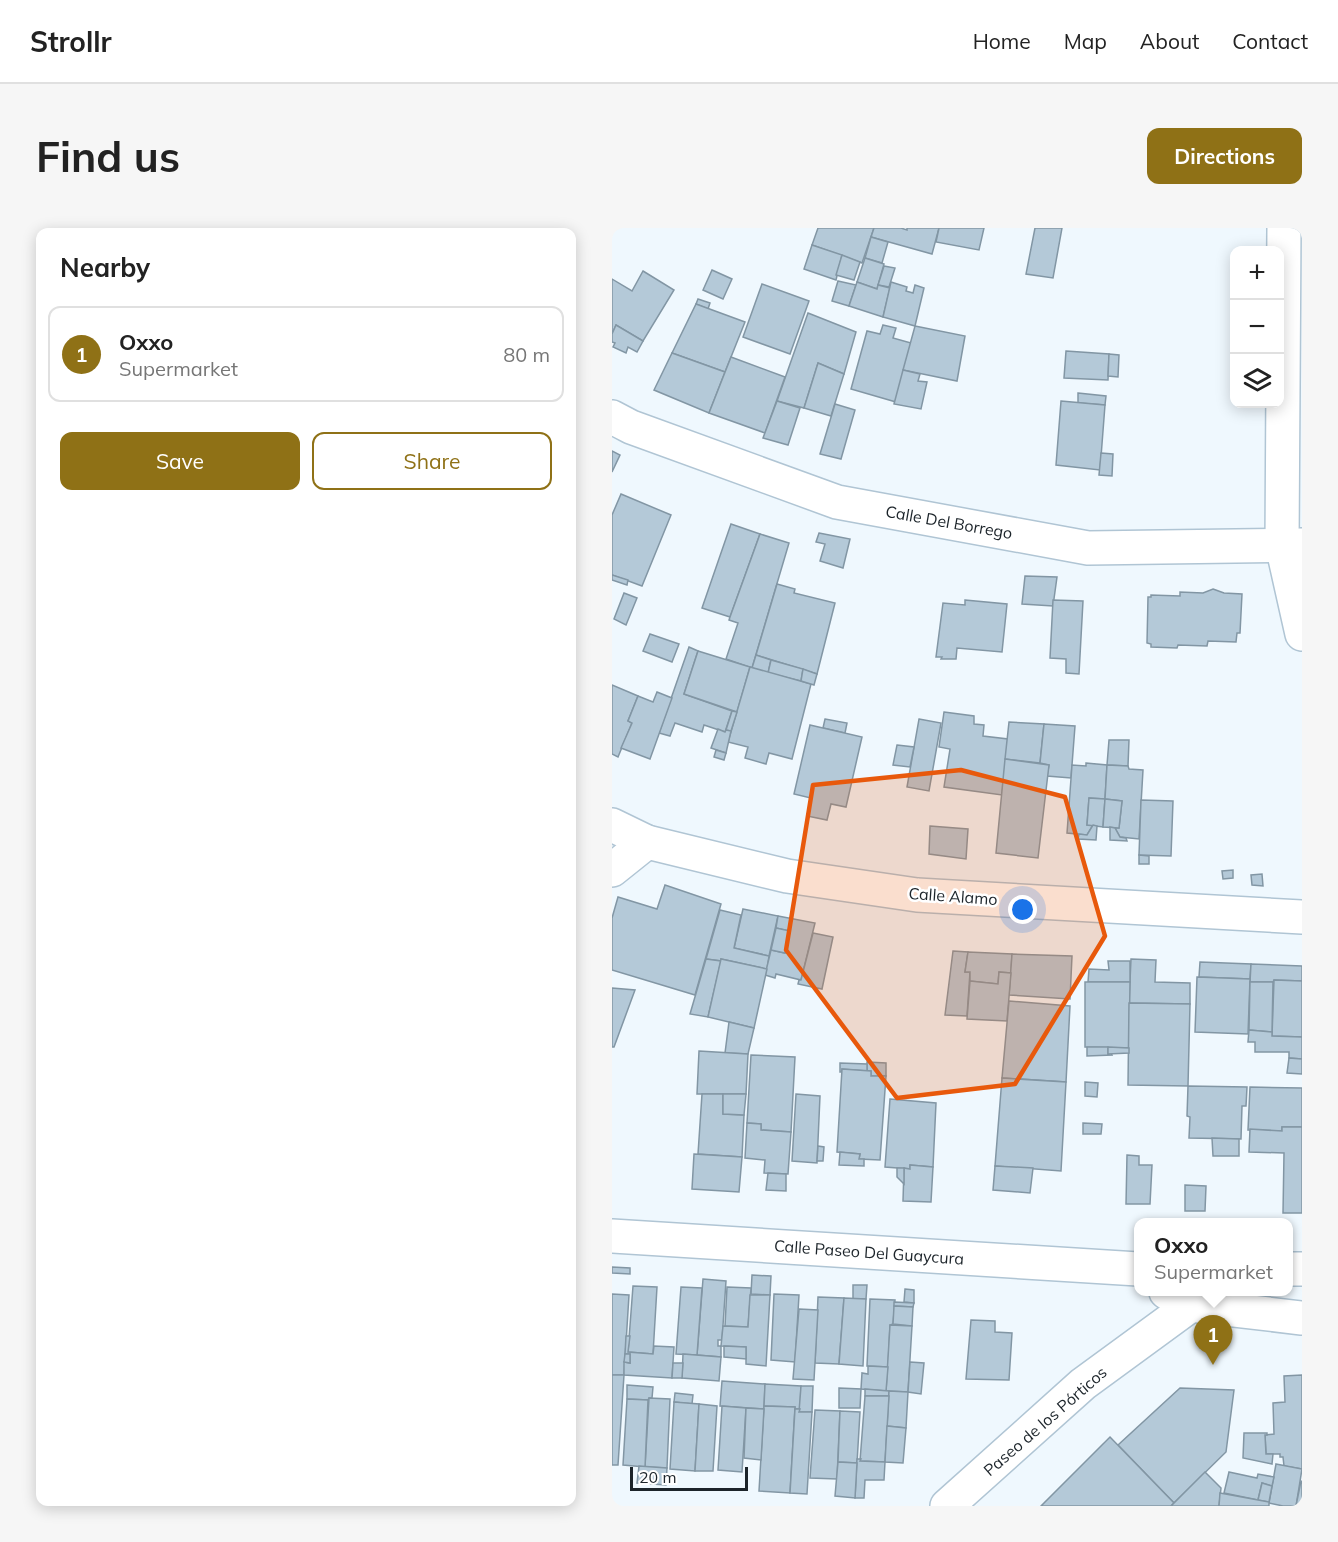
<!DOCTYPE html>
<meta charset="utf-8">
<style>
body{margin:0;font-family:Mulish,sans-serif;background:#f6f6f6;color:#222}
.controls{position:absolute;right:18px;top:18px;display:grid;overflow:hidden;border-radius:12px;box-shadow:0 3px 15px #0003}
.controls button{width:54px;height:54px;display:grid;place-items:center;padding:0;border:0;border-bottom:2px solid #e0e0e0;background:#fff;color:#222;font:30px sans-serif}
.scale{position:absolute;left:18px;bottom:15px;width:118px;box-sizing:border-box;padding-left:6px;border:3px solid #1c242a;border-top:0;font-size:16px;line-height:21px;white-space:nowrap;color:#1c242a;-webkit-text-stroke:4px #fff;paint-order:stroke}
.you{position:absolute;left:411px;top:682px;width:21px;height:21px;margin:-15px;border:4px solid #fff;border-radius:50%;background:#1a73e8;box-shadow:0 0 0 9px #1a73e833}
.badge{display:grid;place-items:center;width:39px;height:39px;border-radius:50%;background:#8f7116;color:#fff;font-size:20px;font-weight:700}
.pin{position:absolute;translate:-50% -50px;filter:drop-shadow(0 2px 3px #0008)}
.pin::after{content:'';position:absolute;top:32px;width:21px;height:18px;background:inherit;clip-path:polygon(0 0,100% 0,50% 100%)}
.popup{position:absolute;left:522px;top:990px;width:159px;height:78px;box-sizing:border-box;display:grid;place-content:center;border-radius:12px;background:#fff;filter:drop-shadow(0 2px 4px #0005);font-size:20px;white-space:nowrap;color:#767676}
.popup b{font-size:22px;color:#222}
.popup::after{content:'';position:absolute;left:50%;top:100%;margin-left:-12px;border:12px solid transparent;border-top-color:#fff}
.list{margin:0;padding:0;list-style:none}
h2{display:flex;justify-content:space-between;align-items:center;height:78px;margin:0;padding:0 24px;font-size:26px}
h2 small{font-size:20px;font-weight:400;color:#767676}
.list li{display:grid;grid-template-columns:39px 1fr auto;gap:18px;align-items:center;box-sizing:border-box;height:96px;margin:0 12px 12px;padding:0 12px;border:2px solid #e0e0e0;border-radius:12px}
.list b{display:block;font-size:22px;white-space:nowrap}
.list p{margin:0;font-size:20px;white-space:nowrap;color:#767676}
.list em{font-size:20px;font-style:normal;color:#767676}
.actions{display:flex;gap:12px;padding:18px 24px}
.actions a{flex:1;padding:14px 0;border:2px solid #8f7116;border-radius:12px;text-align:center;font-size:21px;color:#8f7116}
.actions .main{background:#8f7116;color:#fff}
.icon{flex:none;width:33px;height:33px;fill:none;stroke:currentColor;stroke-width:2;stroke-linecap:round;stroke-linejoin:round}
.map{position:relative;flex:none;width:690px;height:1278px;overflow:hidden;border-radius:12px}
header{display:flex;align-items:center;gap:36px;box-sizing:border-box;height:84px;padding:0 30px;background:#fff;border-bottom:2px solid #e0e0e0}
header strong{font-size:28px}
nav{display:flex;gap:33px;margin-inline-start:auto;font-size:21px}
.intro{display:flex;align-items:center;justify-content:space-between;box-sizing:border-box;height:144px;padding:0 36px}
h1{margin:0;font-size:42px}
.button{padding:15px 27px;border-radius:12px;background:#8f7116;color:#fff;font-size:21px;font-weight:700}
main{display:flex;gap:36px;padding:0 36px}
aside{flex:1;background:#fff;border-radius:12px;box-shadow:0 3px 15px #0003}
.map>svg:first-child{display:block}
.building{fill:#b4c9d8;stroke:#8296a4;stroke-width:1.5}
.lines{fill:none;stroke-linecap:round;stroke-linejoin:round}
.street-casing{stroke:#b0c5d4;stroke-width:36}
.secondary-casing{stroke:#b0c5d4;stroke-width:36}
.street{stroke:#fff;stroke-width:33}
.secondary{stroke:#fff;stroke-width:33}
.marked{fill:#e8590c;fill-opacity:0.2;stroke:#e8590c;stroke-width:4.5;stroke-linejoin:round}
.labels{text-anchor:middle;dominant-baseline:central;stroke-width:5;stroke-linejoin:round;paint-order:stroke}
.street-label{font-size:16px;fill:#1c242a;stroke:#fff}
</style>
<header>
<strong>Strollr</strong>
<nav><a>Home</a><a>Map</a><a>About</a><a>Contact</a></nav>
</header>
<div class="intro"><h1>Find us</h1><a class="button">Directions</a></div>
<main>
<aside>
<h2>Nearby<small></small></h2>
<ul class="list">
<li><span class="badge">1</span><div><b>Oxxo</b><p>Supermarket</p></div><em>80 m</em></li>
</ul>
<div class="actions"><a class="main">Save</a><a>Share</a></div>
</aside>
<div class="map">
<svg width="690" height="1278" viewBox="0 0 690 1278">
<rect width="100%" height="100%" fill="#eff8fe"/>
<g class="building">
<polygon points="206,0 262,0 250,35 200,17"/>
<polygon points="262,0 289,0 295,2 295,0 327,0 320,26 259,9"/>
<polygon points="327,0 372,0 367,22 324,14"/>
<polygon points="423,0 450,0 441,50 414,46"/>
<polygon points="259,9 276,14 270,35 253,30"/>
<polygon points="200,17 230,27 224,52 192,41"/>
<polygon points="230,27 248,34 242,52 224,47"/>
<polygon points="253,30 272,36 265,61 245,54"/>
<polygon points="272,38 283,40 277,59 266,57"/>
<polygon points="100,42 120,51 111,71 91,62"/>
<polygon points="31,43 62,62 31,113 4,97 0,106 0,51 20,63"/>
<polygon points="226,53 244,57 237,78 220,73"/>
<polygon points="245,54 265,61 266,57 278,60 271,89 237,78"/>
<polygon points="279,54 295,59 294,63 301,65 303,57 312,60 303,98 271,89"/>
<polygon points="150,56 197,73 178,126 131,109"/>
<polygon points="86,71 98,75 96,81 84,76"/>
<polygon points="84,76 133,94 113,144 60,125"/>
<polygon points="196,85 244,104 232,146 206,135 192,180 165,173"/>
<polygon points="4,97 31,113 25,124 16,119 14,125 1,119 3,115 0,114 0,106"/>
<polygon points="271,97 284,100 281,110 299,115 284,174 239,161 255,103 268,106"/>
<polygon points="303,98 353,108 345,153 291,142"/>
<polygon points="454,123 497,126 496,152 452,150"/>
<polygon points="60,125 113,144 97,185 42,162"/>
<polygon points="497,126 507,127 506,149 496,148"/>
<polygon points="119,129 173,149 153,205 97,185"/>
<polygon points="206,135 232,146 219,188 192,180"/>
<polygon points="291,142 308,146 306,153 315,154 309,181 282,176"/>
<polygon points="466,165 494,168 493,177 466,175"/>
<polygon points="165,173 188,180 176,217 151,210"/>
<polygon points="449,173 493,177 488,242 444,237"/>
<polygon points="223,176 243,182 229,231 208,226"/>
<polygon points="0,223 8,227 0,244"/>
<polygon points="489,225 501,226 500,248 487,247"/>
<polygon points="9,266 59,287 30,358 0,347 0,287"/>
<polygon points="119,296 148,306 118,389 90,380"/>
<polygon points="207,305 238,311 231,340 208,333 213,316 204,314"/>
<polygon points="148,306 177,315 140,440 114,431 126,395 117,392 118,389"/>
<polygon points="0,347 16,352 15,357 0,352"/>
<polygon points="413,348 445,349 441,378 410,376"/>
<polygon points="165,356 183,361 182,365 223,375 205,446 144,427"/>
<polygon points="601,361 612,365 630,366 628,405 625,405 624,414 596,413 595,418 566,417 565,420 539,419 539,416 535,415 536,369 539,369 539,367 568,368 568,364 591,365"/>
<polygon points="12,365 25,370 14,397 2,391"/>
<polygon points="353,372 395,376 390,424 345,420 344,431 329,431 330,429 324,429 331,375 353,377"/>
<polygon points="441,372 471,373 467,446 454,445 454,431 438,430"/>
<polygon points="38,406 67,416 60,434 31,423"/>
<polygon points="77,419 86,423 72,466 120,483 113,504 92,497 90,504 63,495 58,508 47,505"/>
<polygon points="86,423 138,439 125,484 72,466"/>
<polygon points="144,427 159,432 156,445 140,440"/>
<polygon points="159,432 191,441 189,453 156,445"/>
<polygon points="138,439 199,456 180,531 157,525 154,536 133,530 136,519 116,514"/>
<polygon points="191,441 205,446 202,457 189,453"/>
<polygon points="0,457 26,468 16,493 20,495 6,529 0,526"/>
<polygon points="45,464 60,470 38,531 9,520 20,495 16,493 26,468 41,474"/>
<polygon points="120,483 125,484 119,503 114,502"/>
<polygon points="332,484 362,488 362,496 372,497 371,508 396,511 390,567 332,559 338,521 327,519"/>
<polygon points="213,491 235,495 233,505 211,500"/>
<polygon points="307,491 329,495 317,563 295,559"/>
<polygon points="397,494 432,496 428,535 393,531"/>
<polygon points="432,496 463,498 459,550 435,548 437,537 428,535"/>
<polygon points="198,497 250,509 234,579 219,576 215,592 195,588 199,570 182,566"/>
<polygon points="106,501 113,504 114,502 119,503 114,525 99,520"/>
<polygon points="497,512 517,512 516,538 495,537"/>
<polygon points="285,517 302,519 298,539 281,537"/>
<polygon points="104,522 114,525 112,532 102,529"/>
<polygon points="393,531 437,537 426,630 384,625"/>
<polygon points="474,535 495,537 493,571 477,570 475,597 481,597 475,607 455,605 460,537 474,538"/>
<polygon points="495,537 516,538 517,541 531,542 527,611 508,609 503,600 507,600 510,573 493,571"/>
<polygon points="477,570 493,571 491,599 475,597"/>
<polygon points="493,571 510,573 507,600 491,599"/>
<polygon points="529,572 561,573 559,628 527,627"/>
<polygon points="481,597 485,598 484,612 466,611 467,606 475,607"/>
<polygon points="318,598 356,601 354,631 317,626"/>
<polygon points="498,599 503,600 508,609 514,610 515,613 498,612"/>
<polygon points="527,627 537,628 537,636 527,636"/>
<polygon points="621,642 621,650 611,651 610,643"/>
<polygon points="650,646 651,658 640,657 639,647"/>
<polygon points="53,657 109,676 83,767 0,742 0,690 6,669 45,681"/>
<polygon points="131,681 166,688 157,728 122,720"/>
<polygon points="108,682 129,687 122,720 157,728 155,741 109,731 109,733 94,731"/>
<polygon points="166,688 203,695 189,752 164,746 163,750 153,747 159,722 173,725 178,703 164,700"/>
<polygon points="164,700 178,703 173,725 159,722"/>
<polygon points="201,705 221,709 210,761 186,756 187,752 189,752"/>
<polygon points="341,723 356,724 353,744 358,744 355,788 333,787"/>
<polygon points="356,724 400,726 399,745 387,744 386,756 358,753 358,744 353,744"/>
<polygon points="400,726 460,728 458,771 397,767"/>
<polygon points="94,731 109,733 96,789 78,786"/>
<polygon points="109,731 155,741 142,800 96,789"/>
<polygon points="519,731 544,732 543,754 578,755 578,776 517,775"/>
<polygon points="496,733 518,733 518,754 476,754 477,741 497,742"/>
<polygon points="588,734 639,736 638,751 587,749"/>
<polygon points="639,736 690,738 690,753 662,752 661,754 638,754"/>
<polygon points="387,744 399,745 395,793 355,791 358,753 386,756"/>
<polygon points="585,749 638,751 636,806 583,804"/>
<polygon points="662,752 690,753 690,809 660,808"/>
<polygon points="473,754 518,754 517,820 473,819"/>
<polygon points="638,754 661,754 660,804 637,802"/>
<polygon points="0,760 23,762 2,819 0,819"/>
<polygon points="397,773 458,778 454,854 390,850"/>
<polygon points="517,775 578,776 576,858 516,857"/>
<polygon points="117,794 142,800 136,826 113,825"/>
<polygon points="637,802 660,804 660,808 690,809 690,831 677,830 677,824 643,824 643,814 636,814"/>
<polygon points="475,819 496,819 496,826 499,825 500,827 475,828"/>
<polygon points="496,819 517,820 517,825 496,826"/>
<polygon points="87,823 136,826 134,866 85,866"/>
<polygon points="139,827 183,829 179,904 149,902 149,896 135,895"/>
<polygon points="677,830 690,831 690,846 675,845"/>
<polygon points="255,834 274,835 274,848 259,848 259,843 255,843"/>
<polygon points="228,835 255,836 255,843 230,841 230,844 228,844"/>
<polygon points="230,841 259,843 259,848 274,848 268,932 247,931 248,926 225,924"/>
<polygon points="390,850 454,854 449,943 383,938"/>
<polygon points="473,854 486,855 485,869 473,868"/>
<polygon points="576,858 635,859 634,878 630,878 629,911 577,910 578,889 575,888"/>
<polygon points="638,859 690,860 690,899 670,899 670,903 636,902"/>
<polygon points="90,866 111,866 111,886 132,887 130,929 86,926"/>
<polygon points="111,866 134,866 132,887 111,886"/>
<polygon points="184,866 208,868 205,935 180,933"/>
<polygon points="278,871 324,875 321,939 298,937 298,941 273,939"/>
<polygon points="135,895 149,896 149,902 179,904 176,946 152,945 153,932 133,930"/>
<polygon points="471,895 490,896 489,906 471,906"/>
<polygon points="670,899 690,899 690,985 671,985 672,925 637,924 638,901 670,903"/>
<polygon points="600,910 627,911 627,928 601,928"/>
<polygon points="206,918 212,919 211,933 205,933"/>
<polygon points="228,924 248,926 247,931 252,931 252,938 227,937"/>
<polygon points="82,926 130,929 127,964 80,961"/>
<polygon points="515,927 527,928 527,937 540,937 538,976 514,976"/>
<polygon points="298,937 321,939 319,974 291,973 292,940 298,941"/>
<polygon points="383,938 421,940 418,965 381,962"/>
<polygon points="285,940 292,940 292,956 285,949"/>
<polygon points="156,945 174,946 174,963 154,962"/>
<polygon points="573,957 594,958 593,983 573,983"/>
<polygon points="0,1039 18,1040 18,1046 0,1045"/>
<polygon points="140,1047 159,1048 158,1067 139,1066"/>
<polygon points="91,1051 114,1053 110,1112 106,1112 106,1118 109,1118 109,1129 85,1127"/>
<polygon points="241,1057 255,1057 254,1071 241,1071"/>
<polygon points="21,1058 45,1059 41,1126 16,1124"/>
<polygon points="69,1059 90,1060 85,1127 64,1126"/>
<polygon points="115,1059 139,1060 136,1099 113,1098"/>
<polygon points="293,1061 302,1062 302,1075 292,1074"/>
<polygon points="0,1066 17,1067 12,1147 0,1147"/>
<polygon points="162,1066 187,1067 183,1134 159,1132"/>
<polygon points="138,1067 158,1067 154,1138 134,1136 134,1119 109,1118 111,1098 136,1099"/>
<polygon points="206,1069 232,1070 227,1136 203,1135"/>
<polygon points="232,1070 254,1071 251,1138 227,1136"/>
<polygon points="258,1071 283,1072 281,1096 278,1097 276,1139 255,1138"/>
<polygon points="282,1074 302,1075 301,1079 282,1078"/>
<polygon points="282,1078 301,1079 300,1098 281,1096"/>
<polygon points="187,1081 206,1082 202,1152 181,1151"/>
<polygon points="359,1092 383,1093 383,1104 400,1105 397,1152 354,1151"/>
<polygon points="278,1097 300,1098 296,1164 274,1163"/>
<polygon points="14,1108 18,1108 16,1124 41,1126 42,1118 62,1119 60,1150 12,1147 12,1134 18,1135 18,1126 13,1126"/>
<polygon points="112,1118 134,1119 134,1131 112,1129"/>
<polygon points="13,1126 18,1126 18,1135 12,1134"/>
<polygon points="71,1126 109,1129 107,1153 70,1150"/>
<polygon points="298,1134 312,1135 309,1166 296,1164"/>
<polygon points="61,1135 71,1135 70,1150 60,1150"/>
<polygon points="256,1138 276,1139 274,1163 249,1161 250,1145 256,1146"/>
<polygon points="0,1147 12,1147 6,1237 0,1237"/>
<polygon points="690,1147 690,1241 672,1238 671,1229 668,1229 668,1226 654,1226 653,1207 662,1206 661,1175 673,1174 672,1148"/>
<polygon points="110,1153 153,1156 152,1181 108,1178"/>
<polygon points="153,1156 189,1158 188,1181 183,1181 183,1179 152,1178"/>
<polygon points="15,1157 41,1159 40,1170 37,1170 36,1172 15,1171"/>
<polygon points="189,1158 201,1158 200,1184 187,1184"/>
<polygon points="227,1160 249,1161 248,1180 227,1180"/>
<polygon points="568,1160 622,1162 614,1224 562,1275 506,1217"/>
<polygon points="253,1161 277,1163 277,1168 253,1168"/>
<polygon points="277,1163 296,1164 294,1200 275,1198"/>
<polygon points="63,1165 81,1167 80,1176 62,1174"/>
<polygon points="253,1168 277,1168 273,1234 248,1233"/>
<polygon points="37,1170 58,1171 55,1240 33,1239"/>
<polygon points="15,1171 36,1172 33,1239 11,1237"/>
<polygon points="62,1174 87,1176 83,1243 58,1241"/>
<polygon points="87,1176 105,1178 101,1243 83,1243"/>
<polygon points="110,1178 134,1180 130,1244 106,1242"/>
<polygon points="152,1178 183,1179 178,1265 147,1263"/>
<polygon points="134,1180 152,1181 149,1232 132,1230"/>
<polygon points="183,1181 188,1181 187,1184 200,1184 195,1266 178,1265"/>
<polygon points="203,1182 228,1183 225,1251 198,1250"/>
<polygon points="228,1183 248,1184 245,1235 226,1234"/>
<polygon points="275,1198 294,1200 291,1235 273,1234"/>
<polygon points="632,1205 655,1205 655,1207 653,1207 654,1226 661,1226 660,1236 631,1230"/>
<polygon points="498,1209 562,1275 559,1278 429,1278"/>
<polygon points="245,1231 249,1231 248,1233 273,1234 272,1252 253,1252 252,1270 243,1270"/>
<polygon points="226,1234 245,1235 243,1270 223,1268"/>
<polygon points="664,1236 690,1241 684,1278 671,1278 657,1275"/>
<polygon points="27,1238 55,1240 54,1257 25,1255"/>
<polygon points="593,1244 609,1260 607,1278 559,1278"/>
<polygon points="617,1244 645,1250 646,1246 662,1249 660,1258 650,1255 646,1272 612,1265"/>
<polygon points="689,1253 690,1254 690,1278 684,1278"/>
<polygon points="650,1255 660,1258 657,1274 646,1272"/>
<polygon points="608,1265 657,1274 657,1278 607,1278"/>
</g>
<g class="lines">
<g class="street-casing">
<g id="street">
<polyline points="0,189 19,199 225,274 476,320 690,317"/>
<polyline points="0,642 35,614"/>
<polyline points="0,1008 526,1041"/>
<polyline points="554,1064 579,1077"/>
</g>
</g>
<g class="secondary-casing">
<g id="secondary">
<polyline points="672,0 670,317 690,406"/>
<polyline points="0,597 35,614 175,648 305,667 690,689"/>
<polyline points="676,1041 690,1041"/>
<polyline points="579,1077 690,1090"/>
<polyline points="335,1278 471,1156 579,1077 584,1064"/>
</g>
</g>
<use href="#street" class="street"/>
<use href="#secondary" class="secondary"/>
</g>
<path class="marked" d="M349 542 453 569 493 708 403 856 285 870 174 722 201 557Z"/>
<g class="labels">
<g class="street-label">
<text transform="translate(337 294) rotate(10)">Calle Del Borrego</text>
<text transform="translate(341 668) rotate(4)">Calle Alamo</text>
<text transform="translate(257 1024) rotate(4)">Calle Paseo Del Guaycura</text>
<text transform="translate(433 1193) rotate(-41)">Paseo de los Pórticos</text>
</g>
</g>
</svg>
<div class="controls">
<button>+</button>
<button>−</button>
<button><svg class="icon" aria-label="layers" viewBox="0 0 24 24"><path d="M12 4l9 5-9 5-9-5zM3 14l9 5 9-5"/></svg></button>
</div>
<div class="scale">20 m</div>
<div class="you"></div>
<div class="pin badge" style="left:601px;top:1137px">1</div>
<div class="popup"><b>Oxxo</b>Supermarket</div>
</div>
</main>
